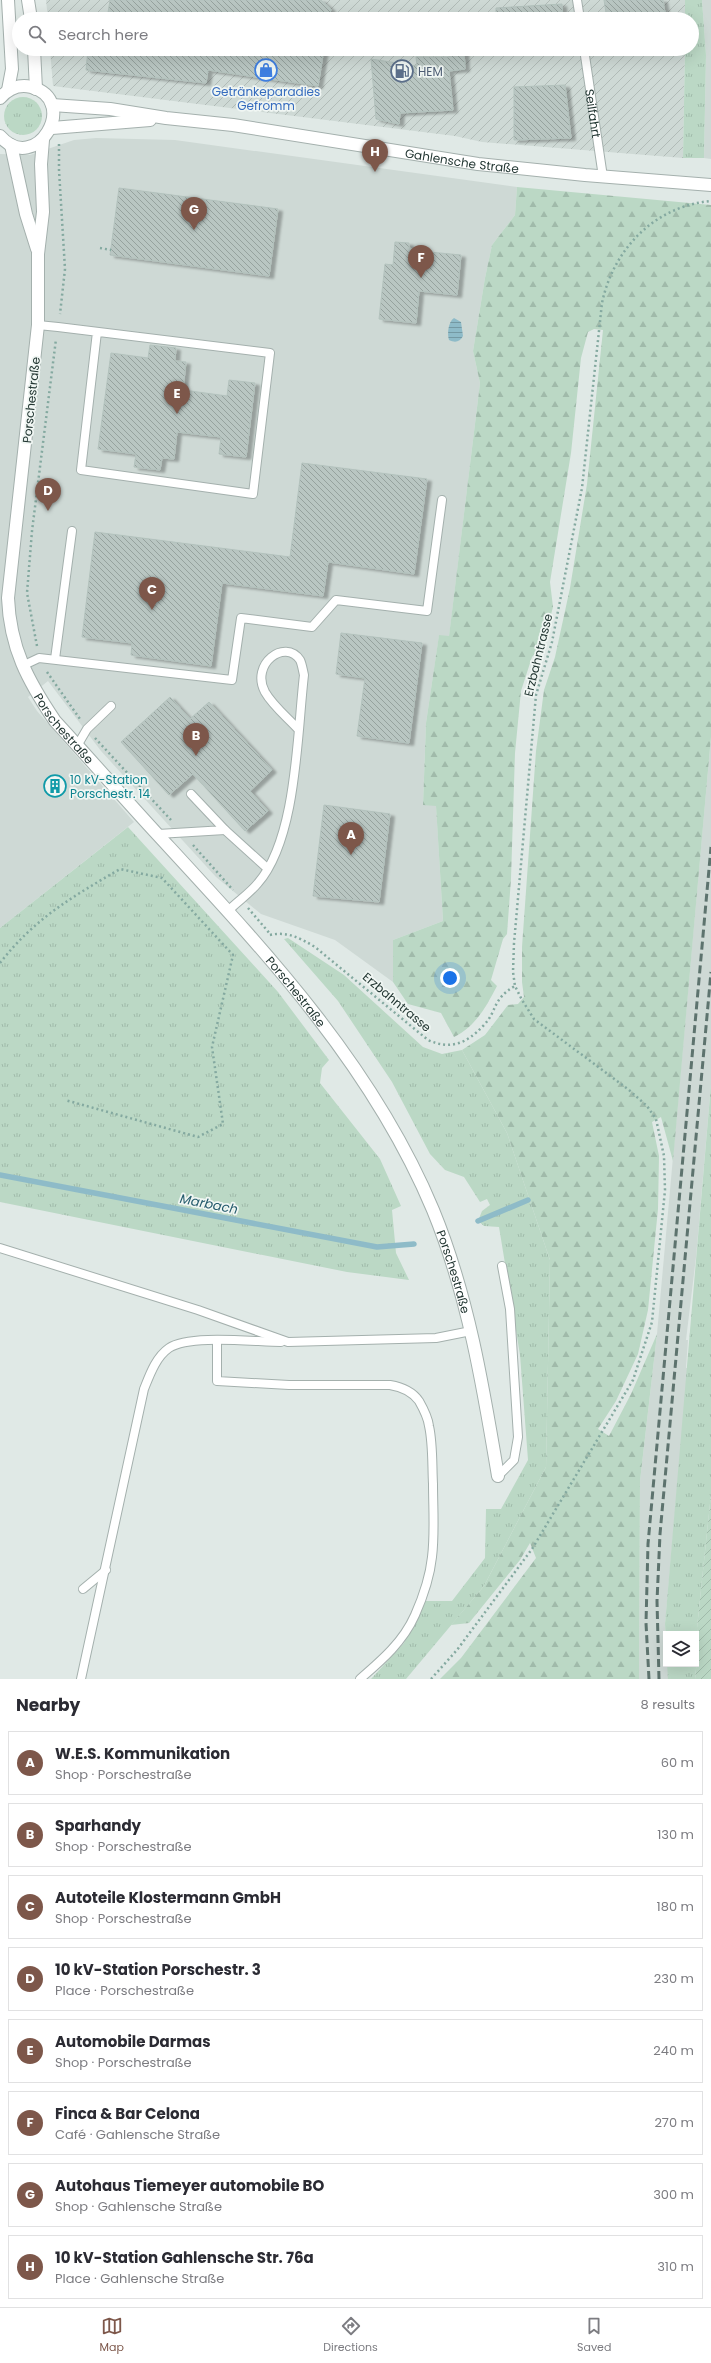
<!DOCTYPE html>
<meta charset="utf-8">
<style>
body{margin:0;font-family:Poppins,sans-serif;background:#f2f2f3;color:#2b2b33}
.controls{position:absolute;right:12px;bottom:12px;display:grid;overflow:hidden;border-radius:0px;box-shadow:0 4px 16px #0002}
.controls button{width:36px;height:36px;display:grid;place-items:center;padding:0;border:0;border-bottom:1px solid #e1e1e2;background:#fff;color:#2b2b33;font:20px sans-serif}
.you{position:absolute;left:450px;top:978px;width:14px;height:14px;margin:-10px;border:3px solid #fff;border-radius:50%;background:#1a73e8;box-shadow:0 0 0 6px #1a73e833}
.badge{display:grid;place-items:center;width:26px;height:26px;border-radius:50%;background:#7d574a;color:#fff;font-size:13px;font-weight:700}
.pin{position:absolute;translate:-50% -33px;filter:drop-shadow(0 1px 2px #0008)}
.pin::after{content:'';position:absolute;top:21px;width:14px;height:12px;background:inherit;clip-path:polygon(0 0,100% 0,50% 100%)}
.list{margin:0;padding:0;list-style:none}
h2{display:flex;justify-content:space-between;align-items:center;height:52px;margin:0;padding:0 16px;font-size:17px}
h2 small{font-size:13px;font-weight:400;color:#7c7c81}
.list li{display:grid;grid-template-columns:26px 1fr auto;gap:12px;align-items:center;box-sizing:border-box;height:64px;margin:0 8px 8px;padding:0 8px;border:1px solid #e1e1e2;border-radius:0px}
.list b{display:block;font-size:15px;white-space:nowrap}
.list p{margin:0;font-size:13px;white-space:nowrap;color:#7c7c81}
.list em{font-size:13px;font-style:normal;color:#7c7c81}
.icon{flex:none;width:22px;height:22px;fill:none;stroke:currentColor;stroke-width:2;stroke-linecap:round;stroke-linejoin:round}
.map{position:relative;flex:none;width:711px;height:1679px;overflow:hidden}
.search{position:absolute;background:#fff;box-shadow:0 4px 16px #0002;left:12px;right:12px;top:12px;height:44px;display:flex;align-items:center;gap:10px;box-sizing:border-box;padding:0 14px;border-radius:22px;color:#7c7c81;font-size:15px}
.sheet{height:628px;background:#fff}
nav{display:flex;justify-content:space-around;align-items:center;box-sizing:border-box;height:56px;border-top:1px solid #e1e1e2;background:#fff;font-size:11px;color:#7c7c81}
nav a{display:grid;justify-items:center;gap:2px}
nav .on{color:#7d574a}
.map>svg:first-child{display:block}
.built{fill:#ced9d5}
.industrial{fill:url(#industrial-furrows)}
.grass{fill:url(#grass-tufts)}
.forest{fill:url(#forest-firs)}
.garden{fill:url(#garden-furrows)}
.water{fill:url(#water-rules)}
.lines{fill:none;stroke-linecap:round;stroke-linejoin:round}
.stream{stroke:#8ebbc8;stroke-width:5.5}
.building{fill:url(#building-back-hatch);stroke:#b3c2bd;filter:url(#shadow)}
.service-casing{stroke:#a4b0ad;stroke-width:10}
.minor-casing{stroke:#a4b0ad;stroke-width:14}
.tertiary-casing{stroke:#a4b0ad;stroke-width:14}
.path{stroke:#84a9a0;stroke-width:2.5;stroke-dasharray:2 3;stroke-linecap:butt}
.service{stroke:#fff;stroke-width:8}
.minor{stroke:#fff;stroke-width:12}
.tertiary{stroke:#fff;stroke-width:12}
.rail{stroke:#5d736e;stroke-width:3;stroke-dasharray:8 4;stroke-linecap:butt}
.labels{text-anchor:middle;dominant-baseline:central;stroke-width:3.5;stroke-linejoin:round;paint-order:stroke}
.service-label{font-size:12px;fill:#4e5e75;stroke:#f0f6f3;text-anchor:start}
.shop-label{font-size:12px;fill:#366cbe;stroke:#f0f6f3}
.street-label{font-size:12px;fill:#233733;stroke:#f0f6f3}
.culture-label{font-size:12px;fill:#0d838f;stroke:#f0f6f3;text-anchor:start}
.water-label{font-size:13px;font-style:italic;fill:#245b6c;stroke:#f0f6f3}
</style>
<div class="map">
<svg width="711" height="1679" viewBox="0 0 711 1679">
<defs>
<pattern id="industrial-furrows" width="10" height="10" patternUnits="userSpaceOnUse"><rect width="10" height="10" fill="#ced9d5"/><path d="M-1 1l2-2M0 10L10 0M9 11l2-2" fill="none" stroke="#b1bbb7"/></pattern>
<pattern id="grass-tufts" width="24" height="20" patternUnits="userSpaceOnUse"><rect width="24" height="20" fill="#bbd8c5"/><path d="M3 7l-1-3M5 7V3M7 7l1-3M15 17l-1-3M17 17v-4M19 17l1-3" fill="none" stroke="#a0baaa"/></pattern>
<pattern id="forest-firs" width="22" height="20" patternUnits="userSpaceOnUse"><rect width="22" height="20" fill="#bbd8c5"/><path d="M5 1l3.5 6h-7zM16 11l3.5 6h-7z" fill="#a0baaa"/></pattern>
<pattern id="garden-furrows" width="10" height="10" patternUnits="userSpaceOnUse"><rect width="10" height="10" fill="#bbd8c5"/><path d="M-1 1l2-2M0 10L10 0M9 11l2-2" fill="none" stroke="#a0baaa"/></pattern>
<pattern id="water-rules" width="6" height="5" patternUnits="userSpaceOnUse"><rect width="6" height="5" fill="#8ebbc8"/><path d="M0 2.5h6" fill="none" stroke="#7499a3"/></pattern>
<pattern id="building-back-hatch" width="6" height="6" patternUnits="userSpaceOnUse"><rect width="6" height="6" fill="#b9c6c2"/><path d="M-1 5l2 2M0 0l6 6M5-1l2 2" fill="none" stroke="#96a29e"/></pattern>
<filter id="shadow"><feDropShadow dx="4.5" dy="2.5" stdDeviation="1" flood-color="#0004"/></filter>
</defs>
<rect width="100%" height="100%" fill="#e0e9e6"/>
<g class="built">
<polygon points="702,0 711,0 711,159 704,158 706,55"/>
<polygon points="96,138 175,140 517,187 515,215 492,245 485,278 473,351 480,383 449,637 439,636 426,723 423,804 436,805 443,921 393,940 393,982 335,940 261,914 216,877 101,751 48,681 28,697 37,711 134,822 0,928 0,154 30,155 74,140"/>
<polygon points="711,737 711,1084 696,1257 686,1340 688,1340 686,1368 688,1368 665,1624 666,1664 669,1664 670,1679 639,1679 640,1481 657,1334"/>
</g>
<g class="industrial">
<polygon points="46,0 685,0 685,19 48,19"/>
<polygon points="50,49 685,49 683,158 482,142 455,136 53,86"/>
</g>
<g class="grass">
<polygon points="685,0 702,0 706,55 704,158 683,158 685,49 692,49 692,19 685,19"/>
<circle cx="23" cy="116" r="19"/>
<polygon points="128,827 278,992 329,1060 322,1068 320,1083 380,1159 401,1206 392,1210 396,1253 409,1280 347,1272 0,1202 0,928"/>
<polygon points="288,938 344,975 423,1047 442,1054 462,1050 507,1133 550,1260 546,1467 484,1586 406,1679 371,1679 404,1643 423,1601 452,1601 485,1558 486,1509 501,1509 528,1460 520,1355 499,1227 484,1226 478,1221 482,1211 490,1205 487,1199 480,1202 464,1177 445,1170 430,1154 392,1082 338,1001 284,939"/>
<polygon points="711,1084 711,1494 697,1628 698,1649 695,1679 668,1679 667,1664 696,1664 696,1634 666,1634 666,1643 665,1624"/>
</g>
<path class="forest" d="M517 187 711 205V737L673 1161 661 1117 652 1122 659 1156 658 1209 648 1310 638 1354 616 1401 598 1429 609 1436 631 1394 657 1334 640 1481 639 1679H440L461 1658 536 1558 530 1543 520 1560 469 1623 451 1625 484 1586 546 1467 550 1260 507 1133 462 1050 485 1035 508 1005 518 1004 524 997 522 982V947L536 751 544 690 555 657 570 588 587 484 603 330 594 329 588 332 581 358 571 453 550 582 553 607 543 645 532 657 521 691 515 753 511 879 507 934 503 939 491 980 497 986C486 1007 476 1026 454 1037L441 1013 408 1004 393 982V940L443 921 436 806 423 805 426 723 439 635 449 636 480 383 473 351 485 278 492 245 515 215Z"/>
<polygon class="garden" points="711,1494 711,1679 695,1679 698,1649 697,1628"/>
<path class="water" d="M454 318 461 322 463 336C460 342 455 343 449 340 447 334 448 322 454 318Z"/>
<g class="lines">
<g class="stream">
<polyline points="0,1175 377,1247 414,1244"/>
<polyline points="478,1221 528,1200"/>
</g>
</g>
<g class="building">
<polygon points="110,0 321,0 331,9 329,19 107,19"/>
<polygon points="604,0 663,0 666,19 607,19"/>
<polygon points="562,4 563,19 496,19 496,8"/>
<polygon points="88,49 324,49 318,86 208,70 206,83 86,70"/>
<polygon points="448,49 464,49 465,69 449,71 453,110 400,113 399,124 376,119 371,59 417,66 416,57 449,57"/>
<polygon points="565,85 571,138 514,140 514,87"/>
<polygon points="119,188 278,209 269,276 110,255"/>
<polygon points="395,242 409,243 409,248 419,251 461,255 457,295 419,291 416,323 379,319 385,264 393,265"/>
<polygon points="150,345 176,348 175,361 186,362 183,390 227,396 229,380 255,383 246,457 219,454 221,437 177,432 174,459 162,458 160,470 134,467 136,454 98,449 111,353 148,358"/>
<polygon points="302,463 427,479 414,574 328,562 323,596 222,583 211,666 131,655 132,643 82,637 95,532 290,557"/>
<polygon points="341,633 422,643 409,743 357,736 365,678 336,674"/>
<polygon points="170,697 190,719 209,702 272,770 250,791 268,811 245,831 193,774 169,795 121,742"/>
<polygon points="324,805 390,814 379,902 313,896"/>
</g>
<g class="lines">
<g class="service-casing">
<g id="service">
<polyline points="577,0 580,19"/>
<path id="s1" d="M584 49 603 177"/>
<polyline points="38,325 58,327 270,353 253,494 81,470 97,332"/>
<polyline points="55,659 72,531"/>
<polyline points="22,666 39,658 232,680 241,618 312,627 336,600 427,611 442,500"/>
<polyline points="77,746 87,729 111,706"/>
<polyline points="225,830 267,868"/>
<polyline points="158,834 225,830 191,794"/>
<path d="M229 910C238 901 250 893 258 883 297 838 297 734 304 675 303 671 302 664 300 660 285 638 250 664 265 692 273 706 287 717 298 729"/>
<polyline points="0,1248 198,1310 288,1342 436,1338 471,1331"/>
<path d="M217 1341V1381L289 1385H390C402 1387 412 1391 419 1401 423 1408 428 1418 429 1426 433 1444 432 1465 433 1484 433 1508 435 1533 432 1557 430 1576 423 1597 415 1615 403 1642 382 1660 360 1679"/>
<polyline points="498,1476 514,1460 518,1437 510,1309 502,1266"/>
<polyline points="83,1589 106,1570"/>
<path d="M81 1679 144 1389C150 1374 156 1357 169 1348 189 1334 256 1342 281 1342"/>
</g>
</g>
<g class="minor-casing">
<g id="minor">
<polyline points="8,0 12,69 8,90"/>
<polyline points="28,0 31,19"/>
<polyline points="34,49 36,89"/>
<path id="s2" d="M43 140 41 164 43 212 38 254V325L8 598C10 648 28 681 55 721 90 759 123 797 158 835 264 950 372 1064 433 1210 468 1295 483 1386 498 1476"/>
<polyline points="11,145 26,214 37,249"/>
</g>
</g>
<g class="tertiary-casing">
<g id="tertiary">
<path d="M0 98C8 89 19 84 31 87 81 100 36 177 0 136"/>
<path id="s3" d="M52 105 110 109 166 118 233 125 478 164 585 175 711 185"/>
<polyline points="52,128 150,120"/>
</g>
</g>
<g class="path">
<polyline points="59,144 59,170 65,269 60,314"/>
<polyline points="100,248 111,250"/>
<polyline points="37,646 27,593 32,531 56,339"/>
<polyline points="47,672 80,719"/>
<polyline points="95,738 171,820"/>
<polyline points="193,845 233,890"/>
<polyline points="248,908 271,935"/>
<path d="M270 935C287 931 300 938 315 947L428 1040C450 1050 466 1044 483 1026 498 1011 491 1000 515 986"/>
<path d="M0 963C35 918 72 897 120 869L162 878 233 955 212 1047 223 1124 198 1137 65 1100"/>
<path d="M431 1679 457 1650 532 1549 633 1380 652 1322 665 1190 664 1156 656 1119 647 1106 629 1090 534 1019 522 1000 515 986 513 972 514 943 536 695 552 642 582 488 602 303C613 250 654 206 711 201"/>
</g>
<use href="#service" class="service"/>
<use href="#minor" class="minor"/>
<use href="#tertiary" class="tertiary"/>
<g class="rail">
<polyline points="649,1679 646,1623 648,1544 711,847"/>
<polyline points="659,1679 657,1601 660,1534 711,972"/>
</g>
</g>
<defs>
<g id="shop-ring" transform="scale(1.15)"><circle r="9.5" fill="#f0f6f3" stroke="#3f7fe0" stroke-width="1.5"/><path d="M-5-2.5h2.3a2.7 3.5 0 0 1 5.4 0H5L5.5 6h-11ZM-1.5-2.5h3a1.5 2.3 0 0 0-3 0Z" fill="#3f7fe0"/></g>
<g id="fuel-ring" transform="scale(1.15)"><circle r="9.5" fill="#f0f6f3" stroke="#5c6f8a" stroke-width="1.5"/><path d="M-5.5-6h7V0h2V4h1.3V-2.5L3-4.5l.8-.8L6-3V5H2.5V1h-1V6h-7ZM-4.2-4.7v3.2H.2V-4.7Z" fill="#5c6f8a"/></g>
<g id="building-ring" transform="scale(1.15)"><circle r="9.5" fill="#f0f6f3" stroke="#0f9aa8" stroke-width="1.5"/><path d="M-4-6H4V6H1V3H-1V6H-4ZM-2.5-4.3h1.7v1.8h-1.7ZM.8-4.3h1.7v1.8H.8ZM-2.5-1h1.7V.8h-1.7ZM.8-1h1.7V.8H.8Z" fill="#0f9aa8"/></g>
</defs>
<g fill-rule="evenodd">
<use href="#shop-ring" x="266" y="70"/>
<use href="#fuel-ring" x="402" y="71"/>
<use href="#building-ring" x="55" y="786"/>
</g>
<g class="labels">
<g class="service-label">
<text x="418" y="71">HEM</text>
</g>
<g class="shop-label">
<text x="266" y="91">Getränkeparadies<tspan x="266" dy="14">Gefromm</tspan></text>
</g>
<g class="street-label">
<text stroke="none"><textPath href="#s1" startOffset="65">Seilfahrt</textPath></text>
<text stroke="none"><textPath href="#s3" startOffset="414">Gahlensche Straße</textPath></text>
<text transform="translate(31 400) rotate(-84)">Porschestraße</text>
<text transform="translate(538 655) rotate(-76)">Erzbahntrasse</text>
<text stroke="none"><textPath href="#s2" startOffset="605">Porschestraße</textPath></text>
<text stroke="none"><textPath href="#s2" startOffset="956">Porschestraße</textPath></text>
<text transform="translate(397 1002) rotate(40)">Erzbahntrasse</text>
<text stroke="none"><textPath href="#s2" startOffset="1280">Porschestraße</textPath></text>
</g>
<g class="culture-label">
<text x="70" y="779">10 kV-Station<tspan x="70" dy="14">Porschestr. 14</tspan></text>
</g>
<g class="water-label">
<text transform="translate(209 1204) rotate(11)">Marbach</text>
</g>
</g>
</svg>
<div class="controls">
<button><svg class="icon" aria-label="layers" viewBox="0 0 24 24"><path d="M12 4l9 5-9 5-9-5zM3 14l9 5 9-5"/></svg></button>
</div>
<div class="you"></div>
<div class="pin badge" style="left:351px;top:855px">A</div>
<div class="pin badge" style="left:196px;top:756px">B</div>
<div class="pin badge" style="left:152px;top:610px">C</div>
<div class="pin badge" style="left:48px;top:511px">D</div>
<div class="pin badge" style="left:177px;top:414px">E</div>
<div class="pin badge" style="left:421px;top:278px">F</div>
<div class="pin badge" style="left:194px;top:230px">G</div>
<div class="pin badge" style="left:375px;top:172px">H</div>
<div class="search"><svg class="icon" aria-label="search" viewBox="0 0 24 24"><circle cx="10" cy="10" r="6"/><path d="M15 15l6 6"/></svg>Search here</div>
</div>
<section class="sheet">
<h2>Nearby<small>8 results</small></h2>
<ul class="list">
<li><span class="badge">A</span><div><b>W.E.S. Kommunikation</b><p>Shop · Porschestraße</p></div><em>60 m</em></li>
<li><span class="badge">B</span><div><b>Sparhandy</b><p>Shop · Porschestraße</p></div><em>130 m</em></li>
<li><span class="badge">C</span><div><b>Autoteile Klostermann GmbH</b><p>Shop · Porschestraße</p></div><em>180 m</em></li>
<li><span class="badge">D</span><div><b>10 kV-Station Porschestr. 3</b><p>Place · Porschestraße</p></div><em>230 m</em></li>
<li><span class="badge">E</span><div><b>Automobile Darmas</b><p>Shop · Porschestraße</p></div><em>240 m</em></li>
<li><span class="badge">F</span><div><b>Finca &amp; Bar Celona</b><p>Café · Gahlensche Straße</p></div><em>270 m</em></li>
<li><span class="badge">G</span><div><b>Autohaus Tiemeyer automobile BO</b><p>Shop · Gahlensche Straße</p></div><em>300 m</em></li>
<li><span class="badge">H</span><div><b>10 kV-Station Gahlensche Str. 76a</b><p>Place · Gahlensche Straße</p></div><em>310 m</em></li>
</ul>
</section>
<nav>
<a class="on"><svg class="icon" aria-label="map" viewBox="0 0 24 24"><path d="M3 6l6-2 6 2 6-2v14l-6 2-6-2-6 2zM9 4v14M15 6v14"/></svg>Map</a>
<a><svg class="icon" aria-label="directions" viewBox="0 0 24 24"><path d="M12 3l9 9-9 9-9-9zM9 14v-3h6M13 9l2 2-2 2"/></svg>Directions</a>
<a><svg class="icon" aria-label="saved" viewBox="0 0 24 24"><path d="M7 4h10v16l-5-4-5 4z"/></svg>Saved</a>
</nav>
